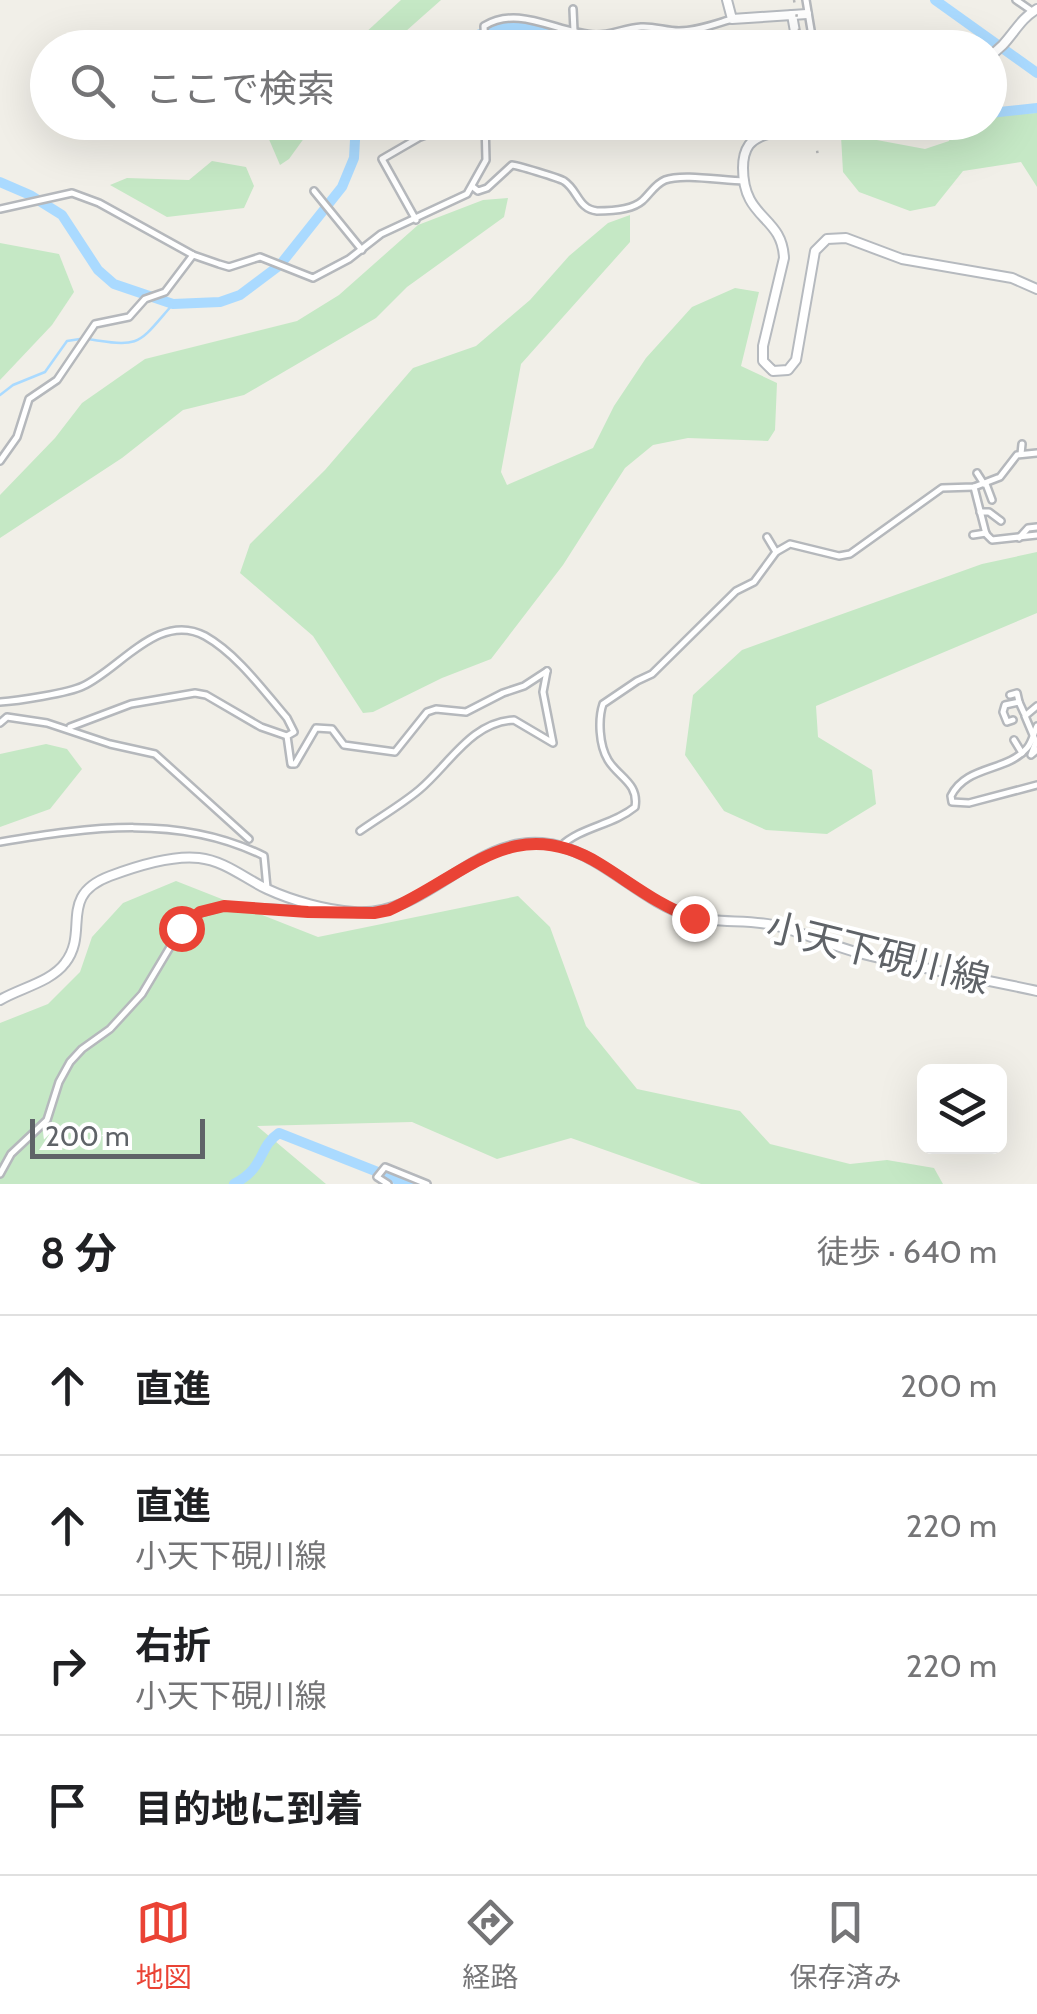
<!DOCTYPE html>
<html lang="ja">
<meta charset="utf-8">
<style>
body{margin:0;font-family:Cabin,"Noto Sans JP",sans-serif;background:#f6f6f6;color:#202124}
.controls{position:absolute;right:30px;bottom:30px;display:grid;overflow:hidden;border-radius:15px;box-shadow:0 10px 40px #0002}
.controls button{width:90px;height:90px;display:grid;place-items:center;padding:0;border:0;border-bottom:2px solid #e0e0e0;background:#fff;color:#202124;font:50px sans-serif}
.scale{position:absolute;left:30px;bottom:25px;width:175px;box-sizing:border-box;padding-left:10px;border:5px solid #5f6368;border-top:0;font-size:28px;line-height:35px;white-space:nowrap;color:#5f6368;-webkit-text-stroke:8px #fff;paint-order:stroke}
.stop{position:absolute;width:30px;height:30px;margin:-22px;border:8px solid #ea4335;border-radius:50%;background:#fff}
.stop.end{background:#ea4335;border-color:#fff;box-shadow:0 2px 10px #0008}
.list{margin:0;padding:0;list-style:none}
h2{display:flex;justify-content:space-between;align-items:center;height:130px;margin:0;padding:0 40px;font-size:42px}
h2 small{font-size:32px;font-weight:400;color:#757577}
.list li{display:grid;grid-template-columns:65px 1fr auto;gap:30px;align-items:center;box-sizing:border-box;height:140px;padding:0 40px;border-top:2px solid #e0e0e0}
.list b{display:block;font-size:38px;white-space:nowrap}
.list p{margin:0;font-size:32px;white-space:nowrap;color:#757577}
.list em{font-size:32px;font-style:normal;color:#757577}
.icon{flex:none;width:55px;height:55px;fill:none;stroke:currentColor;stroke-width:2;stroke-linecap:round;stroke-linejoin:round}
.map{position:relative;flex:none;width:1037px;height:1184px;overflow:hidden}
.search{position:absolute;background:#fff;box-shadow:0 10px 40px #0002;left:30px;right:30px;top:30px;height:110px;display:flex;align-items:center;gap:25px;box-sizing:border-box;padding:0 35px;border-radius:55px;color:#757577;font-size:38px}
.sheet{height:690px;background:#fff}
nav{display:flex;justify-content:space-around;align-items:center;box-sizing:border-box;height:140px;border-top:2px solid #e0e0e0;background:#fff;font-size:28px;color:#757577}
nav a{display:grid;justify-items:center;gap:5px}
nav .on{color:#ea4335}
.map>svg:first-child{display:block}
.green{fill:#c5e8c5}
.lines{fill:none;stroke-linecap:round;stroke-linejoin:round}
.stream{stroke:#aadaff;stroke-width:2.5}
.river{stroke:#aadaff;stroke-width:10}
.street-casing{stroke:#b5b8bc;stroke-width:10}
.secondary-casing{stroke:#b6babf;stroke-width:12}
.street{stroke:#fff;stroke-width:5}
.secondary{stroke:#fff;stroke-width:8}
.rail{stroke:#b6b7b8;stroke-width:2.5;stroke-dasharray:2.5 12;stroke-linecap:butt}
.route{stroke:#ea4335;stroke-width:12}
.labels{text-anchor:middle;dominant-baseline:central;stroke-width:8;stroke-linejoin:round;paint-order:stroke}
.street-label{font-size:38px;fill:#5f6368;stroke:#fff}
</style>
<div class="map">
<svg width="1037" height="1184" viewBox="0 0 1037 1184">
<rect width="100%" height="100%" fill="#f1efe8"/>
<g class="green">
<polygon points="401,0 441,0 388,47 350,47"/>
<polygon points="1037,113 1037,187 1021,162 963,171 935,206 910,211 859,192 843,172 841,136 866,138 925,149 949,141 955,123 990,122 990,115"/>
<polygon points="262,123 315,123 289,159 280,165"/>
<polygon points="212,161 246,167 254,186 244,208 167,217 110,185 127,178 189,180"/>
<polygon points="508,198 504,217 407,287 376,318 244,395 183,410 122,458 0,538 0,495 55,438 82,403 145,359 297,321 339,295 418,225 483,200"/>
<polygon points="630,215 630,242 521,364 501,472 507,485 593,448 614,406 646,358 692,307 735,288 759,292 741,366 777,383 775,430 768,441 688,438 653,445 625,468 563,565 491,659 442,678 373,712 363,713 313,636 240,573 250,544 325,470 413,368 476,346 530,300 569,256 608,223"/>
<polygon points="0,243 59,254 74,292 52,325 0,380"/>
<polygon points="1037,552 1037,613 816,706 818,737 872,770 876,804 827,834 766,830 724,811 685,755 693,695 742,650 982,564"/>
<polygon points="46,744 67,749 82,769 50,809 0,827 0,754"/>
<polygon points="176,881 318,937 518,896 550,927 586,1026 637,1089 740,1111 770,1144 850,1164 887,1160 934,1168 943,1184 701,1184 571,1138 497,1159 412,1122 257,1126 326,1184 0,1184 0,1023 48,1004 80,972 92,937 123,903"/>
</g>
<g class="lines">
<g class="stream">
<path d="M88 339C142 348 138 344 173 304"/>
<polyline points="0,395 13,385 45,372 67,341 80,339"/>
</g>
<g class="river">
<polyline points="935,0 1037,73"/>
<path d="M450 48C463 43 475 35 488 31 526 18 563 34 599 48"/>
<polyline points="990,113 1037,108"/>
<polyline points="0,182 30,195 62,215 98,270 114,284 173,304 220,302 240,295 280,265 342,187 354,158 356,122"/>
<path d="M234 1184C267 1166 257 1148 279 1133L408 1184"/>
</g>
<g class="street-casing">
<g id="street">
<polyline points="806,0 814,48"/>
<polyline points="1016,0 1032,11"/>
<polyline points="573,9 574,31"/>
<path d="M485 48 484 26C520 4 558 34 596 35 612 35 625 28 641 27 654 26 666 31 679 31 697 31 715 24 732 19"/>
<polyline points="661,48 663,30"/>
<path d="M473 187 478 191 487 188 512 165C516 165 559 178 564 181 578 190 578 209 597 211 611 211 632 210 642 201 650 194 655 184 665 180 683 173 724 181 744 181"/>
<polyline points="314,191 362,250"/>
<polyline points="0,209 72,193 99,203 193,255 219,264 229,267 260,257 313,278 349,259 381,234 467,194 486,160 485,122"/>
<polyline points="416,220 382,159 420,137 460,122"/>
<polyline points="1021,454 1022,444"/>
<polyline points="0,461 17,437 29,399 57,380 95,324 129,317 145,299 165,292 193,255"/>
<polyline points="977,473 984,484"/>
<polyline points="986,484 992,500"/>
<polyline points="974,487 986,534 992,540 1037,535"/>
<polyline points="980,512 989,512 1001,521"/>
<polyline points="973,535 986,533"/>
<polyline points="767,537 776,552"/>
<polyline points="1019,538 1028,528 1037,527"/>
<polyline points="1010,695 1017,693 1019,702"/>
<path d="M0 702C17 701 69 693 83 686 120 669 159 611 205 636 237 654 263 690 287 718L294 732 287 736 291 764H295L316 728 332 729 344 745 395 752 427 712 436 709 466 712 503 693 524 686 547 671"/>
<polyline points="1037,706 1025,716 1036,742 1031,755 1037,750"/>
<polyline points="1013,720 1007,722 1003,712 1005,705 1019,702 1024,713"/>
<polyline points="0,723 7,717 47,723 110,744 155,754 249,839"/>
<path d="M1037 726C1034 732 1032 743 1027 748 1007 772 966 765 951 796L952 802 969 803 1037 785"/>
<polyline points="70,727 131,704 195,693 206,695 261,727 287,736"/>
<polyline points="1014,740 1022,753"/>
<path d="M360 831C380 817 401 805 419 790 449 765 471 722 514 720L553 743 543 692 547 671"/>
<path d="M0 842C89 827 180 814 264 856L267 888"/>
<path d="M561 846C581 827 613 825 635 807 639 783 618 777 608 760 599 745 598 719 603 704L637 681 652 674 736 591 754 582 776 552 790 544 839 556 850 554 942 488 974 487 1000 477 1017 455 1037 453"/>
<polyline points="0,1174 11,1154 47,1120 59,1082 70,1062 82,1049 110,1029 142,994 185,922 200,913 225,906 324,911"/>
<polyline points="388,1184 377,1177 385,1167 427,1184"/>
</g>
</g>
<g class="secondary-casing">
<g id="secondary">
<polyline points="727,0 732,19 807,14"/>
<polyline points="792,15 798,48"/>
<path d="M990 55C1009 45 1017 20 1037 9"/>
<path d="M798 122C784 134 760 131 749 145 744 152 743 160 743 168 743 220 782 215 784 258L763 346V361L773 371 788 370 796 360 815 251 827 239 846 238 902 259 1012 278 1037 289"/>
<path d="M0 1000C20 988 51 982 65 963 90 931 57 896 110 876 134 867 173 855 199 858 225 861 244 878 267 889 293 901 326 910 354 912 426 918 472 837 542 843 599 848 637 901 690 916 717 924 745 919 773 925 802 932 830 945 859 953 917 968 978 978 1037 991"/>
</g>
</g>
<use href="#street" class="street"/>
<use href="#secondary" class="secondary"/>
<g class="rail">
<polyline points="794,0 802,48"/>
<polyline points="813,122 818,157"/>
</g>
</g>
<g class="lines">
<path class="route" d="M181 928 200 912 224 906 308 912 374 913 389 910C466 876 513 811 600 864 631 883 659 906 694 918"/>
</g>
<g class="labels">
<g class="street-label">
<text transform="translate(878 953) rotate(14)">小天下硯川線</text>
</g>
</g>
</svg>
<div class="controls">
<button><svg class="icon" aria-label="layers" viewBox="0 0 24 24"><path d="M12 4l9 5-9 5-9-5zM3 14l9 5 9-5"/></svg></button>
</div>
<div class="scale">200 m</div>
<div class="stop" style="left:181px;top:928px"></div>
<div class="stop end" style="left:694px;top:918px"></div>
<div class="search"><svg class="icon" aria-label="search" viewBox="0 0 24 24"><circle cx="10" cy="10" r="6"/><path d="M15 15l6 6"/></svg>ここで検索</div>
</div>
<section class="sheet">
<h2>8 分<small>徒歩 · 640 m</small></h2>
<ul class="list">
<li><svg class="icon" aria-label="ahead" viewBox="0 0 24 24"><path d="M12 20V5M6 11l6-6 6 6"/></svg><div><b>直進</b></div><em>200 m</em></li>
<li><svg class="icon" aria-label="ahead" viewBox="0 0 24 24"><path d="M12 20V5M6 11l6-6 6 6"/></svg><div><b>直進</b><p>小天下硯川線</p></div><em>220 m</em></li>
<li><svg class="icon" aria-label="right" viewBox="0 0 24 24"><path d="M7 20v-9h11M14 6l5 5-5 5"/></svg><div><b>右折</b><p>小天下硯川線</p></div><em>220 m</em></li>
<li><svg class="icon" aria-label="arrive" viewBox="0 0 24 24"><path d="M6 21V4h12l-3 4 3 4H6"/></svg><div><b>目的地に到着</b></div></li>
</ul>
</section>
<nav>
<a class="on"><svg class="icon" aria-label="map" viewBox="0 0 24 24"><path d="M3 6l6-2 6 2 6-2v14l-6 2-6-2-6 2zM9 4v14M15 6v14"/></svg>地図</a>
<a><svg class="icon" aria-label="directions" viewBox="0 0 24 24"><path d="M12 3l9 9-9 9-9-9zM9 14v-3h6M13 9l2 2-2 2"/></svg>経路</a>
<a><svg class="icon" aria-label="saved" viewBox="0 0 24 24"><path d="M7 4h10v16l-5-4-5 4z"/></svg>保存済み</a>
</nav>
